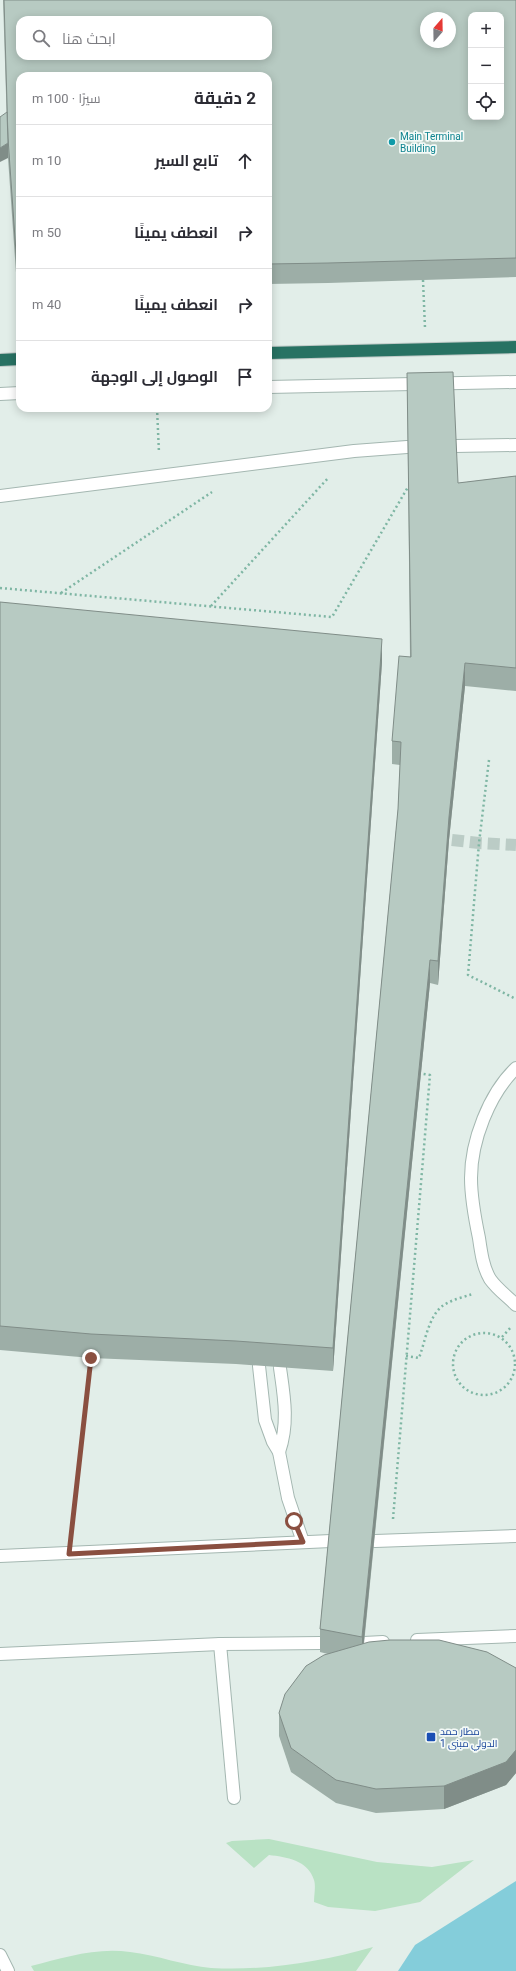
<!DOCTYPE html>
<html lang="ar">
<meta charset="utf-8">
<style>
body{margin:0;font-family:Roboto,Cairo,sans-serif;background:#f2f2f3;color:#2b2b33;direction:rtl}
.controls{position:absolute;right:12px;top:12px;display:grid;overflow:hidden;border-radius:8px;box-shadow:0 2px 10px #0003}
.controls button{width:36px;height:36px;display:grid;place-items:center;padding:0;border:0;border-bottom:1px solid #e1e1e2;background:#fff;color:#2b2b33;font:20px sans-serif}
.compass{position:absolute;left:420px;top:12px;width:36px;height:36px;border-radius:50%;background:#fff;box-shadow:0 2px 10px #0003;rotate:20deg}
.stop{position:absolute;width:12px;height:12px;margin:-9px;border:3px solid #8a4f40;border-radius:50%;background:#fff}
.stop.end{background:#8a4f40;border-color:#fff;box-shadow:0 1px 4px #0008}
.list{margin:0;padding:0;list-style:none}
h2{display:flex;justify-content:space-between;align-items:center;height:52px;margin:0;padding:0 16px;font-size:17px}
h2 small{font-size:13px;font-weight:400;color:#7c7c81}
.list li{display:grid;grid-template-columns:26px 1fr auto;gap:12px;align-items:center;box-sizing:border-box;height:72px;padding:0 16px;border-top:1px solid #e1e1e2}
.list b{display:block;font-size:15px;white-space:nowrap}
.list em{font-size:13px;font-style:normal;color:#7c7c81}
.icon{flex:none;width:22px;height:22px;fill:none;stroke:currentColor;stroke-width:2;stroke-linecap:round;stroke-linejoin:round}
.map{position:relative;flex:none;width:516px;height:1971px;overflow:hidden;direction:ltr}
.search{position:absolute;background:#fff;box-shadow:0 2px 10px #0003;left:16px;top:16px;width:256px;height:44px;display:flex;align-items:center;gap:10px;box-sizing:border-box;padding:0 14px;border-radius:12px;color:#7c7c81;font-size:15px}
.panel{position:absolute;background:#fff;box-shadow:0 2px 10px #0003;left:16px;top:72px;width:256px;height:340px;border-radius:12px;direction:rtl}
.map>svg:first-child{display:block}
.green{fill:#b9e2c4}
.water{fill:#84cdda}
.lines{fill:none;stroke-linecap:round;stroke-linejoin:round}
.minor-tunnel{stroke:#bbccc6;stroke-width:12;stroke-dasharray:12 6;stroke-linecap:butt}
.minor-casing{stroke:#a4b7b1;stroke-width:14}
.highway-casing{stroke:#c1cac8;stroke-width:14}
.path{stroke:#7fb6a4;stroke-width:2.5;stroke-dasharray:2 3;stroke-linecap:butt}
.minor{stroke:#fff;stroke-width:12}
.highway{stroke:#287263;stroke-width:12}
.highway-bridge-casing{stroke:#c1cac8;stroke-width:14;stroke-linecap:butt}
.path-bridge{stroke:#7fb6a4;stroke-width:2.5;stroke-dasharray:2 3;stroke-linecap:butt}
.highway-bridge{stroke:#287263;stroke-width:12}
.wall{fill:#9daea7}
.shaded-wall{fill:#808d88}
.building{fill:#b7cac2;stroke:#808d88;fill-rule:evenodd}
.route{stroke:#8a4f40;stroke-width:5}
.culture-dot{fill:#0f9aa8;stroke:#f4faf7;stroke-width:1.5}
.transit-dot{fill:#1a4fb4;stroke:#f4faf7;stroke-width:1.5}
.labels{text-anchor:middle;dominant-baseline:central;stroke-width:3.5;stroke-linejoin:round;paint-order:stroke}
.culture-label{font-size:10px;fill:#0d838f;stroke:#f4faf7;text-anchor:start}
.transit-label{font-size:10px;fill:#164399;stroke:#f4faf7;text-anchor:start}
</style>
<div class="map">
<svg width="516" height="1971" viewBox="0 0 516 1971">
<rect width="100%" height="100%" fill="#e2eee9"/>
<g class="green">
<path d="M269 1839 377 1862 432 1867 474 1860 420 1902 375 1911 328 1907 314 1902C314 1895 316 1886 314 1880 308 1860 286 1857 269 1855L254 1868 226 1843 232 1841Z"/>
<path d="M373 1947 356 1971H34L31 1966C63 1958 96 1947 130 1952 157 1955 185 1966 211 1968 265 1971 320 1962 373 1947Z"/>
</g>
<polygon class="water" points="516,1881 516,1971 398,1971 415,1945"/>
<g class="lines">
<polyline class="minor-tunnel" points="434,838 479,843 516,845"/>
<g class="minor-casing">
<g id="minor">
<polyline points="268,387 516,382"/>
<polyline points="0,394 20,393"/>
<polyline points="455,446 516,445"/>
<polyline points="0,496 354,451 407,447"/>
<path d="M516 1068C489 1094 471 1141 471 1178 471 1199 475 1219 479 1238 481 1252 483 1267 490 1279 497 1289 508 1297 516 1305"/>
<polyline points="259,1366 265,1420 273,1442 279,1452 288,1498 303,1542"/>
<path d="M279 1452C289 1423 284 1396 280 1368"/>
<polyline points="375,1541 516,1536"/>
<polyline points="0,1556 331,1541"/>
<polyline points="417,1640 516,1636"/>
<polyline points="364,1643 383,1642"/>
<polyline points="220,1644 234,1798"/>
<polyline points="0,1654 220,1644 321,1643"/>
<polyline points="0,1955 8,1971"/>
</g>
</g>
<g class="highway-casing">
<polyline id="highway" points="0,360 20,359"/>
</g>
<g class="path">
<polyline points="157,408 159,453"/>
<polyline points="0,588 332,617 408,487"/>
<polyline points="61,593 212,492"/>
<polyline points="211,606 329,477"/>
<polyline points="489,760 479,843 468,975 516,999"/>
<circle cx="484" cy="1364" r="31"/>
<polyline points="502,1337 512,1326"/>
<path d="M406 1356 419 1358C425 1342 428 1319 441 1307 450 1300 463 1297 473 1294"/>
<polyline points="393,1519 430,1075 418,1073"/>
<polyline points="72,1530 91,1358"/>
</g>
<use href="#minor" class="minor"/>
<use href="#highway" class="highway"/>
<g class="highway-bridge-casing">
<polyline id="highway-bridge" points="268,353 516,347"/>
</g>
<polyline class="path-bridge" points="423,280 425,328"/>
<use href="#highway-bridge" class="highway-bridge"/>
</g>
<g class="wall">
<polygon points="3,0 516,0 516,277 328,283 268,284 268,76 20,76 20,287 17,287 8,158"/>
<polygon points="407,373 458,483 516,476 516,691 465,686 449,840 438,985 430,983 364,1644 516,1668 516,1773 506,1785 444,1809 376,1813 336,1803 291,1772 279,1736 279,1713 328,1654 320,1652 320,1629 398,809 400,765 392,764 392,741 410,657"/>
<polygon points="0,602 382,662 333,1371 236,1364 91,1358 0,1350"/>
</g>
<g class="shaded-wall">
<polygon points="8,143 8,158 0,162 0,148"/>
<polygon points="382,639 382,662 333,1371 333,1348"/>
<polygon points="465,663 465,686 449,840 438,985 438,961 449,817"/>
<polygon points="430,960 430,983 362,1660 362,1637"/>
<polygon points="516,1750 516,1773 506,1785 444,1809 444,1786"/>
</g>
<g class="building">
<path d="M4 0H516V258L328 263 268 264V76H20V267H17L8 138ZM471 15H501V117H471ZM426 18H450V42H426ZM20 20H268V56H20Z"/>
<polygon points="7,112 8,143 0,148 0,117"/>
<polygon points="453,372 458,483 516,476 516,668 465,663 449,817 438,961 430,960 362,1637 320,1629 398,809 401,742 392,741 399,656 411,657 407,373"/>
<polygon points="0,602 382,639 333,1348 236,1341 91,1334 0,1326"/>
<polygon points="390,1640 439,1640 487,1652 516,1668 516,1750 506,1762 444,1786 376,1789 336,1780 291,1748 279,1713 285,1694 306,1666 324,1655 369,1642"/>
</g>
<g class="lines">
<polyline class="route" points="91,1358 69,1554 303,1542 294,1521"/>
</g>
<circle class="culture-dot" cx="392" cy="142" r="4"/>
<rect class="transit-dot" x="426" y="1732" width="10" height="10" rx="2"/>
<g class="labels">
<g class="culture-label">
<text x="400" y="136">Main Terminal<tspan x="400" dy="12">Building</tspan></text>
</g>
<g class="transit-label">
<text x="440" y="1731">مطار حمد<tspan x="440" dy="12">الدولي مبنى 1</tspan></text>
</g>
</g>
</svg>
<div class="controls">
<button>+</button>
<button>−</button>
<button><svg class="icon" aria-label="locate" viewBox="0 0 24 24"><circle cx="12" cy="12" r="6"/><path d="M12 2v4M12 18v4M2 12h4M18 12h4"/></svg></button>
</div>
<svg class="compass" viewBox="-18 -18 36 36"><path d="M0-13l5 13h-10z" fill="#e53935"/><path d="M0 13l5-13h-10z" fill="#7c7c81"/></svg>
<div class="stop" style="left:294px;top:1521px"></div>
<div class="stop end" style="left:91px;top:1358px"></div>
<div class="search"><svg class="icon" aria-label="search" viewBox="0 0 24 24"><circle cx="10" cy="10" r="6"/><path d="M15 15l6 6"/></svg>ابحث هنا</div>
<section class="panel">
<h2>2 دقيقة<small>سيرًا · 100 m</small></h2>
<ul class="list">
<li><svg class="icon" aria-label="ahead" viewBox="0 0 24 24"><path d="M12 20V5M6 11l6-6 6 6"/></svg><div><b>تابع السير</b></div><em>10 m</em></li>
<li><svg class="icon" aria-label="right" viewBox="0 0 24 24"><path d="M7 20v-9h11M14 6l5 5-5 5"/></svg><div><b>انعطف يمينًا</b></div><em>50 m</em></li>
<li><svg class="icon" aria-label="right" viewBox="0 0 24 24"><path d="M7 20v-9h11M14 6l5 5-5 5"/></svg><div><b>انعطف يمينًا</b></div><em>40 m</em></li>
<li><svg class="icon" aria-label="arrive" viewBox="0 0 24 24"><path d="M6 21V4h12l-3 4 3 4H6"/></svg><div><b>الوصول إلى الوجهة</b></div></li>
</ul>
</section>
</div>
